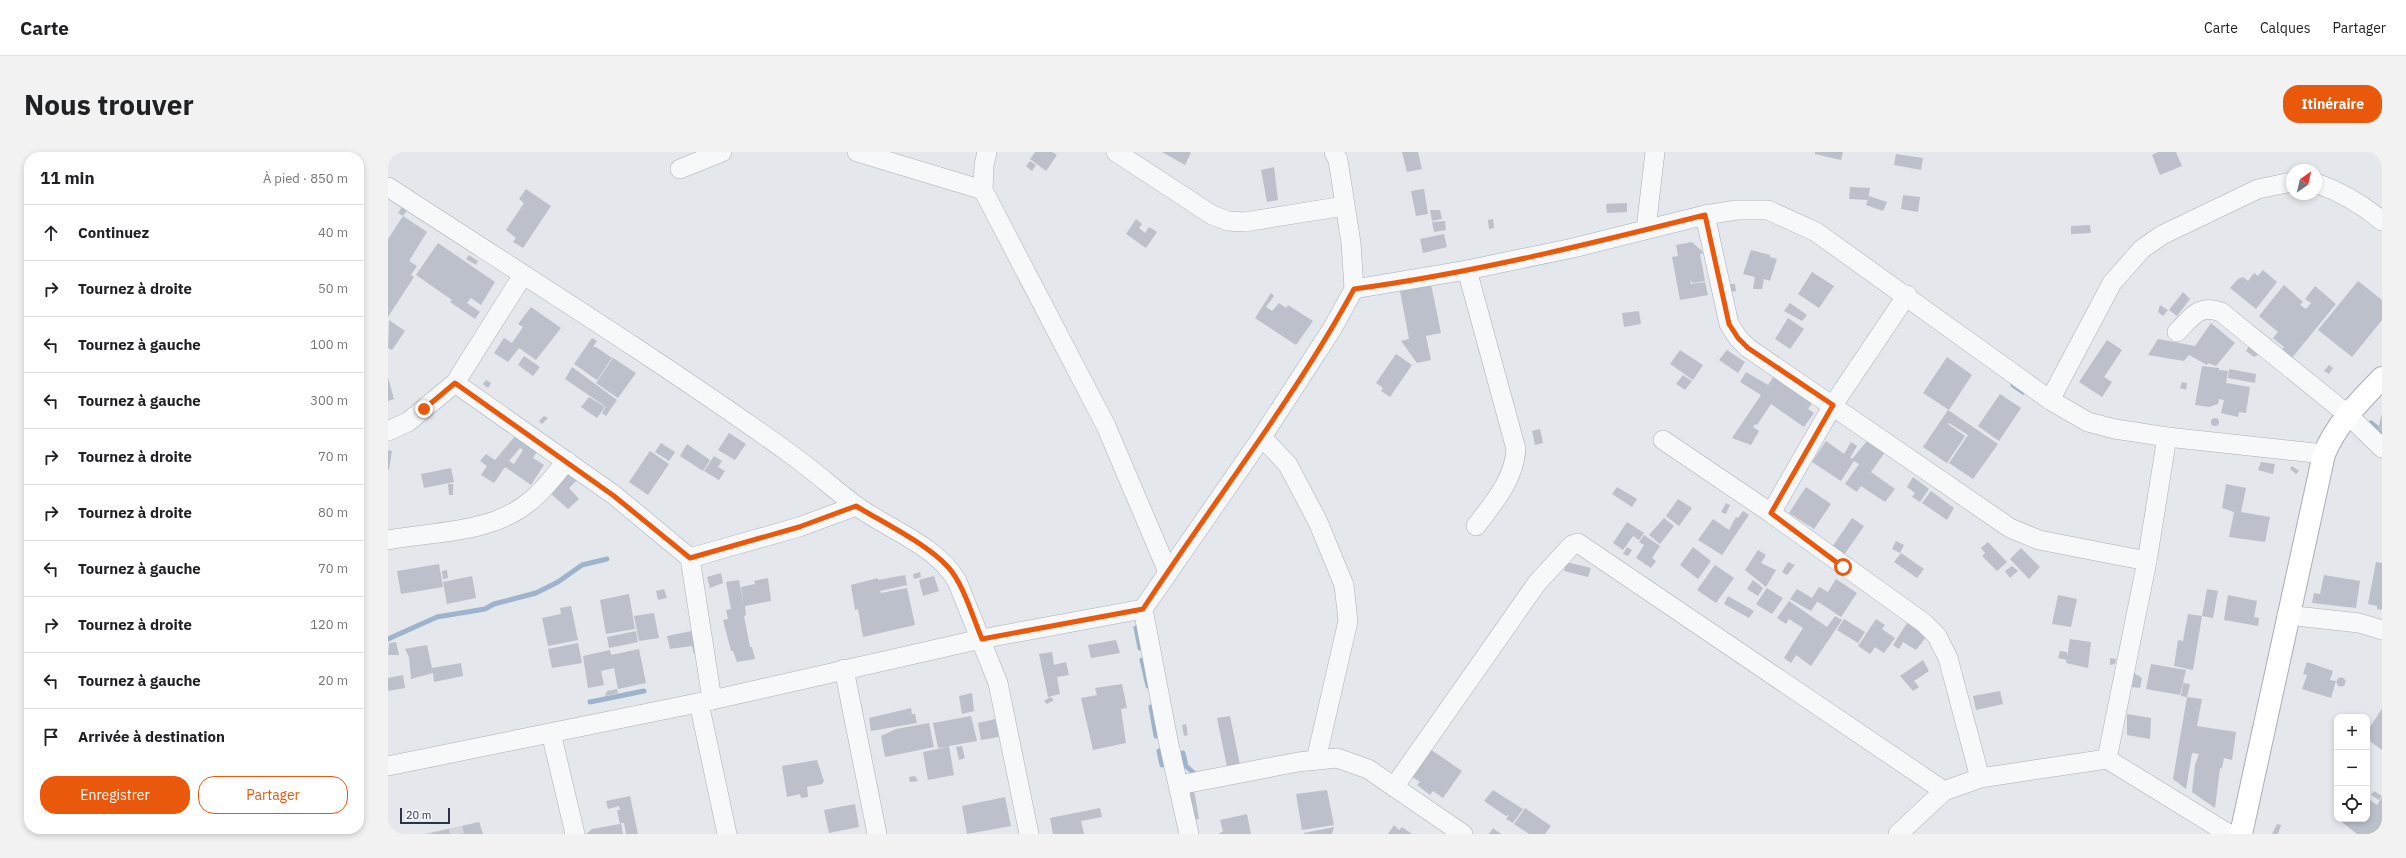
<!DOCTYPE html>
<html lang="fr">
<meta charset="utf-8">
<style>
body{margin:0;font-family:"IBM Plex Sans",sans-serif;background:#f2f2f2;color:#202124}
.controls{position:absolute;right:12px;bottom:12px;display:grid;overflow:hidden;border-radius:8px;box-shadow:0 2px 6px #0003}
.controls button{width:36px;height:36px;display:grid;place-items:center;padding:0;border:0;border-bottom:1px solid #e0e0e0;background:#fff;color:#202124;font:20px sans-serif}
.compass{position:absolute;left:1898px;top:12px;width:36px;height:36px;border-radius:50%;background:#fff;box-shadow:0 2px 6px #0003;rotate:34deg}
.scale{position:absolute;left:12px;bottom:10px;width:50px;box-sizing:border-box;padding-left:4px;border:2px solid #2b3445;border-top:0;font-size:11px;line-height:14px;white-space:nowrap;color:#2b3445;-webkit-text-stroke:3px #f4f6f9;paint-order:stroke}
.stop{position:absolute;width:12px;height:12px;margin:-9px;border:3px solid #ea580c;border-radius:50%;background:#fff}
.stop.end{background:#ea580c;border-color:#fff;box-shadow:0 1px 4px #0008}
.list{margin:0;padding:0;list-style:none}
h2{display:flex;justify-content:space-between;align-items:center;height:52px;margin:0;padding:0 16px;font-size:17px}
h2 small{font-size:13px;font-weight:400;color:#757577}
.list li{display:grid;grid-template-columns:26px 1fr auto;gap:12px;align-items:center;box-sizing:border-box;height:56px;padding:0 16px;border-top:1px solid #e0e0e0}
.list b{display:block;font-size:15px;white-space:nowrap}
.list em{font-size:13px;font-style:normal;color:#757577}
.actions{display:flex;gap:8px;padding:12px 16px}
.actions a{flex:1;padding:9px 0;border:1px solid #ea580c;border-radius:16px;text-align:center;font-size:14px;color:#ea580c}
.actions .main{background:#ea580c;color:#fff}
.icon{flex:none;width:22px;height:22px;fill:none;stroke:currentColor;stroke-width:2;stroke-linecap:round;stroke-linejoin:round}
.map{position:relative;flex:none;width:1994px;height:682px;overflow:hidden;border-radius:16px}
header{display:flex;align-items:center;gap:24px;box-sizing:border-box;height:56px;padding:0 20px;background:#fff;border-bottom:1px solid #e0e0e0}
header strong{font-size:19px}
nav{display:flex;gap:22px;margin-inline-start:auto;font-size:14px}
.intro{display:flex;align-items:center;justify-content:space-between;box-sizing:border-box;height:96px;padding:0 24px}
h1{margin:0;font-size:28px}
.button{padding:10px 18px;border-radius:16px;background:#ea580c;color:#fff;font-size:14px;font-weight:700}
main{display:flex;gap:24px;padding:0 24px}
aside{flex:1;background:#fff;border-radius:16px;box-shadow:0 2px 6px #0003}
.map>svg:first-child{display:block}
.built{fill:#d2d6de}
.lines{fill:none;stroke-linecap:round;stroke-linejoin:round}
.stream{stroke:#9fb4cc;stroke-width:5}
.building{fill:#bbc0ca;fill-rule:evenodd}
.minor-casing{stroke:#a9aeb7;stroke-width:20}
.secondary-casing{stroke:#a9aeb7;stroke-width:24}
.minor{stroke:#f7f8fa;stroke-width:19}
.secondary{stroke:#fff;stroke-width:22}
.route{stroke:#ea580c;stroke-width:5}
</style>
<header>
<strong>Carte</strong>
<nav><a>Carte</a><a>Calques</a><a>Partager</a></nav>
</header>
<div class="intro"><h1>Nous trouver</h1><a class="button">Itinéraire</a></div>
<main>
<aside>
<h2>11 min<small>À pied · 850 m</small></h2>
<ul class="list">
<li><svg class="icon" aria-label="ahead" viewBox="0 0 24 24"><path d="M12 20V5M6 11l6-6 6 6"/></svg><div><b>Continuez</b></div><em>40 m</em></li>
<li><svg class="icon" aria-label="right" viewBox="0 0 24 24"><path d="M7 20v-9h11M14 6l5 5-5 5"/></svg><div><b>Tournez à droite</b></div><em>50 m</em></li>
<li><svg class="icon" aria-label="left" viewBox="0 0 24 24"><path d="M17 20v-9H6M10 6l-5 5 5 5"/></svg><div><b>Tournez à gauche</b></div><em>100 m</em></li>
<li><svg class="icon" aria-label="left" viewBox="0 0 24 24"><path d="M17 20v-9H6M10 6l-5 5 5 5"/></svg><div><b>Tournez à gauche</b></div><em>300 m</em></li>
<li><svg class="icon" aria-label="right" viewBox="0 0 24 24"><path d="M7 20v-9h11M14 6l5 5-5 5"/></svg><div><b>Tournez à droite</b></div><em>70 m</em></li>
<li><svg class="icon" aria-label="right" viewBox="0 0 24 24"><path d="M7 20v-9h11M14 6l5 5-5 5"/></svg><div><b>Tournez à droite</b></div><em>80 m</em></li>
<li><svg class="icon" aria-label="left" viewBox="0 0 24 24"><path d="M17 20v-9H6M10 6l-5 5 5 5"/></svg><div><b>Tournez à gauche</b></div><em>70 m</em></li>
<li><svg class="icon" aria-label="right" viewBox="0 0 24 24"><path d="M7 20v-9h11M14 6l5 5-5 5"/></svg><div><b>Tournez à droite</b></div><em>120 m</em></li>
<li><svg class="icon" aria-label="left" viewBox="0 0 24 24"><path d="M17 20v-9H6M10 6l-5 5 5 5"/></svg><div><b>Tournez à gauche</b></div><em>20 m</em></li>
<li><svg class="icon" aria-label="arrive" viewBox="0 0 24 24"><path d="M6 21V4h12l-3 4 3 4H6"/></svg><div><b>Arrivée à destination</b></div></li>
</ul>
<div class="actions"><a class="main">Enregistrer</a><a>Partager</a></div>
</aside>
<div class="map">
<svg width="1994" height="682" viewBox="0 0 1994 682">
<rect width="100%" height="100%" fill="#e4e7ec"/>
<polygon class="built" points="91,670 95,682 35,682"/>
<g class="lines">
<g class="stream">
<polyline points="1625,233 1635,240"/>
<polyline points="1983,271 1994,280"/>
<polyline points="748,476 752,496"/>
<polyline points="0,487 49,465 97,457 106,452 148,441 170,430 194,413 219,407"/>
<polyline points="754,508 760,534"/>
<polyline points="202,550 256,539"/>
<polyline points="763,555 768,584"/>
<polyline points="771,599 774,613"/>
<polyline points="795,601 798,614 809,624"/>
</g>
</g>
<g class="building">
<polygon points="647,0 664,0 669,3 658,19 642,7"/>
<polygon points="774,0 801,0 803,1 797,13"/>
<polygon points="1014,0 1030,0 1034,17 1019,20"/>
<polygon points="1427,0 1455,0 1453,8 1427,2"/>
<polygon points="1770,0 1788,0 1794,14 1772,23 1764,3"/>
<polygon points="1508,2 1535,6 1533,18 1506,13"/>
<polygon points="642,9 648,13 644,19 638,14"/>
<polygon points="886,15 890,48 879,50 873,18"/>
<polygon points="1462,35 1482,36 1480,48 1461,47"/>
<polygon points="138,37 163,54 135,96 125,90 128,86 118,78 136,51 131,47"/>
<polygon points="1036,37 1040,62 1028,64 1023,39"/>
<polygon points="1515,43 1532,45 1530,60 1513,57"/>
<polygon points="1481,44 1499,50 1495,59 1478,53"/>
<polygon points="1239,51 1239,60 1219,61 1218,52"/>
<polygon points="14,55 19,58 15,64 10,61"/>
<polygon points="1042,58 1052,58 1054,67 1044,69"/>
<polygon points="15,64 39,80 21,109 29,114 23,123 26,125 0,165 0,87"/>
<polygon points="748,67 754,72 751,76 757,81 761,75 769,80 758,96 738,82"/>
<polygon points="1105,67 1106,76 1101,77 1100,68"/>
<polygon points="1057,69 1058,78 1046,80 1044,70"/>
<polygon points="1702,73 1703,81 1683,82 1683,74"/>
<polygon points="1056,82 1059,95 1035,101 1032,87"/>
<polygon points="1304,90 1314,99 1315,101 1312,102 1317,129 1305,131 1302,128 1303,132 1317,130 1320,143 1292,148 1284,105 1290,104 1288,93"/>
<polygon points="50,91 107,130 93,153 83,146 79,151 92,160 87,167 62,150 64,148 28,123"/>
<polygon points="1363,98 1382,103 1382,105 1389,107 1382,129 1376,127 1374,137 1365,137 1367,125 1355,122"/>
<polygon points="81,103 90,109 88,113 78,107"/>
<polygon points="1875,118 1889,130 1868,157 1842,136 1850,127 1855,125 1860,129 1866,121 1870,124"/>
<polygon points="1424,120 1446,134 1431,156 1410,142"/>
<polygon points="1970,129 1994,148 1994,168 1964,205 1930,178"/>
<polygon points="1043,132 1053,181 1038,184 1043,208 1029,211 1013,189 1021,187 1012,139"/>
<polygon points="1342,132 1347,132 1348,139 1343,140"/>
<polygon points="1896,133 1915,150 1912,153 1918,157 1923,151 1917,147 1927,134 1948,152 1903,207 1893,199 1896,195 1885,186 1890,180 1871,164"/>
<polygon points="1795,140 1802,147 1789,164 1781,158"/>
<polygon points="883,141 886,144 878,155 884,159 891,151 898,156 900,153 925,169 908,193 867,166"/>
<polygon points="1402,151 1419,163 1414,169 1396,159"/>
<polygon points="1772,153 1780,158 1775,164 1770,160"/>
<polygon points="143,155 173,176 148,208 131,196 120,210 106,201 116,186 124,191 135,175 130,172"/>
<polygon points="1251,159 1253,172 1236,175 1234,161"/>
<polygon points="1400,166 1416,177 1402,197 1387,187"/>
<polygon points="1,168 17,179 4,198 0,196"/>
<polygon points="1823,171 1847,191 1828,214 1820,211 1819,213 1801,203 1796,209 1760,203 1770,187 1807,194"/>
<polygon points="204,186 209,189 205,195 208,195 224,206 209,228 186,212"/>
<polygon points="1719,188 1734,198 1716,225 1724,230 1714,245 1691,230"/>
<polygon points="1861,194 1872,202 1866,205 1858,199"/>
<polygon points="1292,198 1315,213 1305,228 1282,212"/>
<polygon points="1339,198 1357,210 1350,221 1331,208"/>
<polygon points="1008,202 1024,213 1002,245 993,239 995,236 988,231"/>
<polygon points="136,204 152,215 145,224 130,213"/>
<polygon points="1559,205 1584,223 1561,258 1535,241"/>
<polygon points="225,206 248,221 230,246 208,231"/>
<polygon points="1941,213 1945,216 1941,222 1936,219"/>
<polygon points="1814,214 1831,216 1831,218 1840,219 1838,231 1862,235 1858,261 1851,260 1850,265 1833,261 1836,248 1831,247 1830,252 1821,255 1807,253"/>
<polygon points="184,215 229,248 218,264 214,261 218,255 177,227"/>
<polygon points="1841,217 1868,222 1867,231 1840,226"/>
<polygon points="1358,220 1380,233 1386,224 1424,251 1420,257 1426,261 1416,275 1383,252 1369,273 1367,272 1365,275 1371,279 1363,293 1344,286 1373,243 1352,230"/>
<polygon points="1295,223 1304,229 1297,238 1288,232"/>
<polygon points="0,225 6,247 0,249"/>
<polygon points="98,228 103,231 100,236 95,232"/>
<polygon points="1794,230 1799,231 1798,238 1792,236"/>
<polygon points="1612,242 1633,256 1611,289 1590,274"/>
<polygon points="201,245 217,255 209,266 193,255"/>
<polygon points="1560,258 1610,292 1585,327 1561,311 1580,283 1561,271 1560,272 1577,284 1559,311 1535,295"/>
<polygon points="1994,262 1994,280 1990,277"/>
<polygon points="156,264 160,266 154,272 151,269"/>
<circle cx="1827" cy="270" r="4"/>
<polygon points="1152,277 1155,291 1147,293 1144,279"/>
<polygon points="341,281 358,292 347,308 330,298"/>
<path d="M128 283 150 298 145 306 156 313 143 333 117 315 106 331 93 323 99 314 92 309 98 302 107 308ZM132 296 135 298 126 312 121 309Z"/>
<polygon points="1480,288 1497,300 1483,320 1507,337 1497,350 1473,334 1469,340 1457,332 1471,312 1466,309 1453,329 1424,310 1438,289 1456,302 1463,290 1469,294 1462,306 1464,307"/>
<polygon points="273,291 287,300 281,309 267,300"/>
<polygon points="299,292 322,308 315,319 292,304"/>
<polygon points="0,298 4,299 1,318 0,318"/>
<polygon points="262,299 281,312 260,343 241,330"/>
<polygon points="326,304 334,309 330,315 337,319 331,328 316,319"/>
<polygon points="1873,310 1887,312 1885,322 1870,318"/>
<polygon points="1904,314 1911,319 1908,322 1902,317"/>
<polygon points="63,316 66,330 36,336 33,322"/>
<polygon points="185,321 192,325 181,336 191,347 180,357 162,341 170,326"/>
<polygon points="1525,325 1541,337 1532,350 1524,345 1527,341 1519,335"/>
<polygon points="60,332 65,332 65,343 61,343"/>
<polygon points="1838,332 1858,336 1853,360 1882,365 1877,390 1841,385 1846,360 1834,356"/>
<polygon points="1229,335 1249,347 1244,355 1224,342"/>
<polygon points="1418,335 1443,352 1426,377 1401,361"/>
<polygon points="1543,339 1566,356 1559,368 1534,351"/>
<polygon points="1290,347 1304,356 1291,374 1278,364"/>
<polygon points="1338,351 1342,353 1338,362 1333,360"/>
<polygon points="1355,359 1361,363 1334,403 1310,388 1325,367 1341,378 1348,365 1350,366"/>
<polygon points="1276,366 1286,374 1272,392 1261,383"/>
<polygon points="1464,366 1476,374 1456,403 1444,395"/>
<polygon points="1239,370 1256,381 1251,388 1245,384 1235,398 1225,391"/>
<polygon points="1256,383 1272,394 1264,406 1268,409 1263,416 1248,406 1256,393 1251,390"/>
<polygon points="1508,389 1516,393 1512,401 1504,397"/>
<polygon points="1600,390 1619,410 1609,419 1594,404 1597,401 1593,396"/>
<polygon points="1239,395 1244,398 1240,404 1235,402"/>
<polygon points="1305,395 1323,409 1310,427 1292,413"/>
<polygon points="1633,396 1652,415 1641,427 1622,407"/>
<polygon points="1370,398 1378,403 1373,411 1388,418 1378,435 1357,418"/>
<polygon points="1513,401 1536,417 1529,426 1506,410"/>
<polygon points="1178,410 1203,416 1200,425 1176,419"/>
<polygon points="1400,410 1407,413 1399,423 1394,420"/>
<polygon points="1988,410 1994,411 1994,458 1989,457 1989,454 1980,452"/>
<polygon points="51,412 55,435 13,442 9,419"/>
<polygon points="1327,413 1346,426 1328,451 1309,438"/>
<polygon points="1624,414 1630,419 1622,426 1617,419"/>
<polygon points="59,418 60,426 55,427 54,419"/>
<polygon points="532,420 533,425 526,427 525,422"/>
<polygon points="333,421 335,431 322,436 319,425"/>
<polygon points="517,423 519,433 492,439 493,441 519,436 527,473 475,485 470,457 467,458 463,433 490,426 490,428"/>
<polygon points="1936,423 1972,429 1968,456 1924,451 1926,441 1932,442"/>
<polygon points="84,424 88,446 59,452 55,430"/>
<polygon points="546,424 551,439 535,444 531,428"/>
<polygon points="380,426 383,449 357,454 358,463 356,464 362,495 364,495 367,507 349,510 345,499 343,499 335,468 340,467 338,458 343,457 338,430 351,428 356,454 353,435 367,432 366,429"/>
<polygon points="1448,427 1469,441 1453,465 1432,451 1429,450 1423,459 1402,447 1409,437 1424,446 1431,435 1440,440"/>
<polygon points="1365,428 1375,436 1370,444 1359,437"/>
<polygon points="1379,436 1395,446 1384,462 1368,452"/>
<polygon points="276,437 279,446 270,448 268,439"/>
<polygon points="1819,437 1830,439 1825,466 1814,464"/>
<polygon points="241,442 247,477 218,482 212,448"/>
<polygon points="1670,443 1689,447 1683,475 1664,472"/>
<polygon points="1840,443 1869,449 1866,465 1871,466 1870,474 1836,468"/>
<polygon points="1340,444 1366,459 1361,466 1336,452"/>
<polygon points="1401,449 1439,475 1447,464 1454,468 1423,514 1408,503 1403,511 1396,506 1415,476 1401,467 1398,472 1389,466"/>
<polygon points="183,454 190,488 160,494 154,466 173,462 172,456"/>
<polygon points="266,461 271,486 251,489 246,464"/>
<polygon points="1800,462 1814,464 1805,518 1786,514 1790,488 1795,489"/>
<polygon points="1456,467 1477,480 1470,491 1449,478"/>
<polygon points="1488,467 1497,473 1494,477 1507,486 1496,501 1487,495 1482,502 1470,494"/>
<polygon points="1519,471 1539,484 1528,498 1515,490 1511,497 1505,493"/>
<polygon points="308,478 313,500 306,502 304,494 282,497 279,484"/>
<polygon points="248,479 250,490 221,496 219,485"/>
<polygon points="1682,487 1703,490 1700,516 1678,511"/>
<polygon points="728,488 732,501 703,506 700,493"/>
<polygon points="8,490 11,503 0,503 1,491"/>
<polygon points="190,491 194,511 164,516 160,497"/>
<polygon points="39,493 44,516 73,511 75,524 46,530 45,521 23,527 21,505 17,497"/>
<polygon points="251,497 258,531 230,537 226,516 213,519 216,533 200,536 195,504 222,498 223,503"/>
<polygon points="1672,499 1679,500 1679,508 1670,506"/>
<polygon points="664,500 666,513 678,510 681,523 669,525 672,542 660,545 651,502"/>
<polygon points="1722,506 1728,507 1727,512 1722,513"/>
<polygon points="1535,508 1541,519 1526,529 1531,535 1525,539 1512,524"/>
<polygon points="1919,510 1945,519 1942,528 1948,529 1943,546 1914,537 1919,523 1915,522"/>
<polygon points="1763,512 1798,518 1792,543 1758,537"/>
<polygon points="1746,521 1754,526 1752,536 1744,535"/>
<polygon points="15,523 17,536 0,539 0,526"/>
<circle cx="1953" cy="530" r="4.5"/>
<polygon points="1795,531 1802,532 1799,545 1793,544"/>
<polygon points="734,532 739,556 733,557 738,591 705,598 693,546 709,543 707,536"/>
<polygon points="229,537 230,541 217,544 219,539"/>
<polygon points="1612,539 1615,552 1588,558 1585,544"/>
<polygon points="584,541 586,559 574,562 571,544"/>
<polygon points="662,545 666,548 659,552 656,549"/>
<polygon points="1799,545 1814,547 1809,574 1848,580 1844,608 1836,606 1834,616 1832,616 1827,656 1804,640 1807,613 1811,602 1804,601 1798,637 1785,627"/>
<polygon points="523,556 524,562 527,562 529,571 483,579 481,566"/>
<polygon points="1994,557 1994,598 1979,587 1979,579"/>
<polygon points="1739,562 1763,566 1762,587 1739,583"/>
<polygon points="583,564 589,589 561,594 566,623 540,628 535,600 559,595 550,596 545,571"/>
<polygon points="842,564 852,613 839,615 829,566"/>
<polygon points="607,567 611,585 593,588 590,571"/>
<polygon points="541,571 546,595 497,605 493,584 508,577"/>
<polygon points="798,572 800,583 796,584 794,573"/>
<polygon points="574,594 577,606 571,608 568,595"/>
<polygon points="1042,597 1074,619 1055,646 1045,639 1042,643 1029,633 1032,630 1023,624"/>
<polygon points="429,608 436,629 434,632 419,635 420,645 413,646 412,642 399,645 394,614"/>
<polygon points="527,624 530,629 522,630 521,625"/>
<polygon points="806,638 811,667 805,668 800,639"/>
<polygon points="939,638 946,673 914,678 908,642"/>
<polygon points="1105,638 1135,657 1125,671 1118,667 1121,663 1118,664 1096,649"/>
<polygon points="1986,639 1994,644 1991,648 1983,643"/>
<polygon points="242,644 250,682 238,682 236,671 233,671 235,682 198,682 204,677 232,672 229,658 232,658 231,654 220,657 218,649"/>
<polygon points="617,645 623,674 579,682 574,654"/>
<polygon points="1994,645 1994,682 1969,682 1950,667 1979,667 1979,646 1989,653"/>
<polygon points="467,652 471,675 441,681 436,658"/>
<polygon points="712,656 714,665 693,669 696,682 665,682 662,666"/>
<polygon points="1137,656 1163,674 1157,682 1141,682 1126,672"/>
<polygon points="859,662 863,682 831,682 835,679 832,668"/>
<polygon points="91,670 95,682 73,682 76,681 74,674"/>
<polygon points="1889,672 1893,673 1890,682 1884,682"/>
<polygon points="1006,673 1011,678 1014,675 1024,682 1000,682"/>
<polygon points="946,675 944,682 916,682 916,681"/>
<polygon points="1105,676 1113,682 1101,682"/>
<polygon points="61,677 62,682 43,682 43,681"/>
</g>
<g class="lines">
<g class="minor-casing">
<g id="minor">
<polyline points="469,0 595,38"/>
<polyline points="599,0 596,13 595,38 718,274 780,420"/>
<polyline points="728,0 824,63 840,69 857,70 956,54"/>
<polyline points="292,17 334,0"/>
<path d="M1928 31C1953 40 1974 52 1994 69"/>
<path d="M0 35C135 123 273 209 404 303 426 319 446 337 467 353 501 378 547 392 569 429L610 531 641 682"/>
<polyline points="1317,63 1341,172 1350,186 1360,196 1622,376 1651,388 1759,409"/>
<polyline points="1258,77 1267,0"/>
<path d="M1079 118 1128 297C1126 328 1106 350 1088 374"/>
<polyline points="966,137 1079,118 1185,96 1317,63 1349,58 1380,58 1428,80 1662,248 1700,270 1727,277 1779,285 1936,302"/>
<path d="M1789 180C1804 165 1810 152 1833 160L1959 262 1994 296"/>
<polyline points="67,231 226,343 302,406 324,548"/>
<polyline points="1662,248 1724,131 1754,97 1774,83 1870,37 1904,30"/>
<polyline points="0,279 20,270 67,231 135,123"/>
<polyline points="874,285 900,313 930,370 956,433 960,469 928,608"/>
<polyline points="1779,285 1759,409 1719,607 1841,682"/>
<polyline points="1275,288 1383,361 1536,471 1549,484 1560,506 1592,626"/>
<polyline points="1383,361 1445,253 1519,143"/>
<path d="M0 388C47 379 102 382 141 350 155 340 167 322 179 309"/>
<polyline points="302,406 411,375 468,354"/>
<polyline points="1899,463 1971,471 1994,478"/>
<polyline points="456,517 489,682"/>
<polyline points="311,551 339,682"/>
<polyline points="163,581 187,682"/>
<polyline points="0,614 324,548 593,487 755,457"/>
<polyline points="791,633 910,610 949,606 980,617 1075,682"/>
<polyline points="1006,635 1149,431 1184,393 1190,391 1556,639"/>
<polyline points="801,682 780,588 755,457 874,285 944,177 966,137 963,91 950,8 946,0"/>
<polyline points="1510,682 1556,639 1592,626 1719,607"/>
</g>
</g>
<g class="secondary-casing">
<path id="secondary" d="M1853 682 1936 302C1949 271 1971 250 1994 226"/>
</g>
<use href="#minor" class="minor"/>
<use href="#secondary" class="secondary"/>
</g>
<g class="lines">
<path class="route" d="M36 257 67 231 226 344 302 406 411 375 468 354C496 371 539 392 560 415 575 431 585 466 594 487L755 457C825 350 905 249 966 137 1085 121 1201 92 1317 63L1341 172 1350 186 1360 196 1445 253 1383 361 1455 415"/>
</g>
</svg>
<div class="controls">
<button>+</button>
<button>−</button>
<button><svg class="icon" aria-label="locate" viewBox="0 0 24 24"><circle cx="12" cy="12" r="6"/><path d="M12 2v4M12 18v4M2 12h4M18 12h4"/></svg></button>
</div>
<svg class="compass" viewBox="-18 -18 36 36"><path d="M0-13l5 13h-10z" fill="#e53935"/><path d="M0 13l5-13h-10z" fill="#757577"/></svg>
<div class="scale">20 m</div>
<div class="stop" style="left:1455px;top:415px"></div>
<div class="stop end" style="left:36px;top:257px"></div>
</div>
</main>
